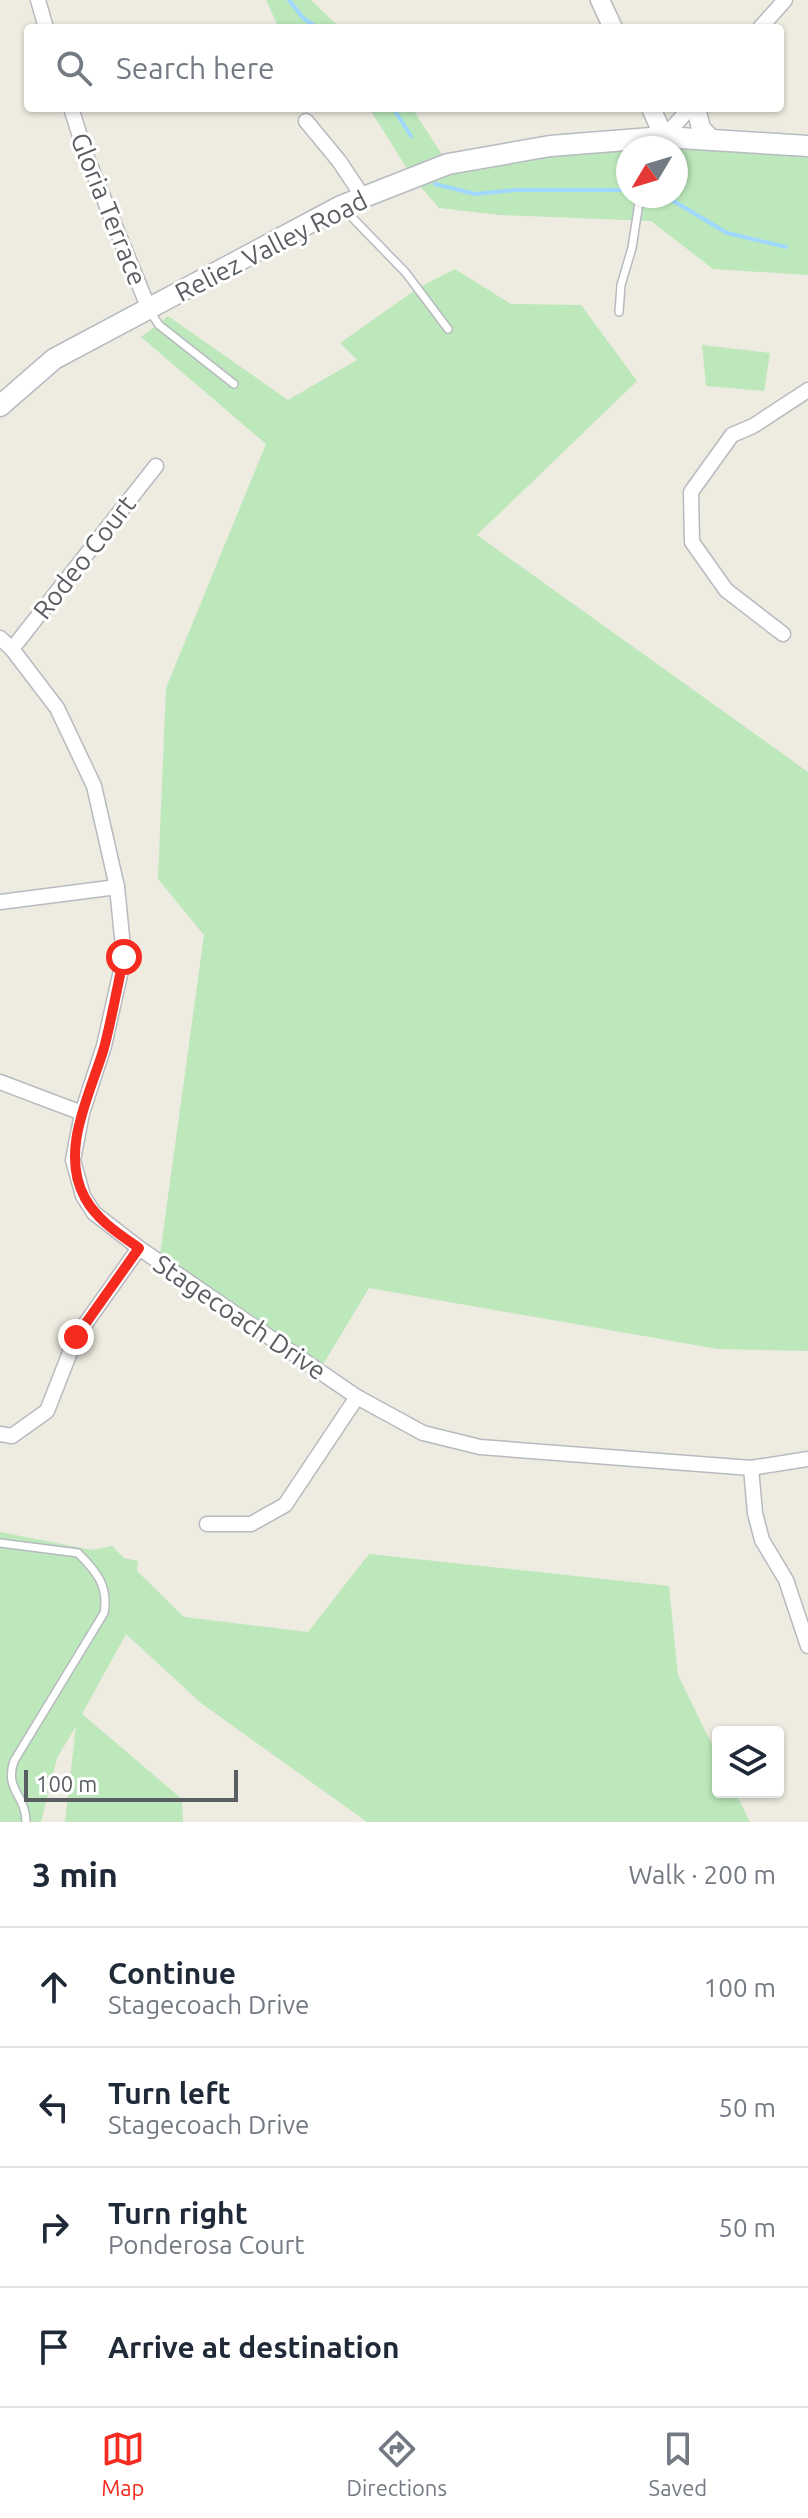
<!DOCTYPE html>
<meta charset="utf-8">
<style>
body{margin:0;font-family:Ubuntu,sans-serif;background:#f6f6f7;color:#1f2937}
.controls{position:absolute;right:24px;bottom:24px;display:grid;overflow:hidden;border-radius:8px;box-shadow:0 2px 6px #0004}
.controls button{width:72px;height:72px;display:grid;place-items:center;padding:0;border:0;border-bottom:2px solid #e0e1e3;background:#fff;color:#1f2937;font:40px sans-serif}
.compass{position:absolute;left:616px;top:136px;width:72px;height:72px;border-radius:50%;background:#fff;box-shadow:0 2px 6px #0004;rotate:232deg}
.scale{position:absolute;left:24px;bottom:20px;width:214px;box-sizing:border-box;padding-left:8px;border:4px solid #5a5e63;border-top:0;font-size:22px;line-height:28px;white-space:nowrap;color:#5a5e63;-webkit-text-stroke:6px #fff;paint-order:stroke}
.stop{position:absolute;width:24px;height:24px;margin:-18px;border:6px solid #f62b1f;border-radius:50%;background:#fff}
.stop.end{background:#f62b1f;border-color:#fff;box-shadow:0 2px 8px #0008}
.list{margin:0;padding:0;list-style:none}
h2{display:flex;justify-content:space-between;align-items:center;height:104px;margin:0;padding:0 32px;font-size:34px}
h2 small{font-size:26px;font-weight:400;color:#747a83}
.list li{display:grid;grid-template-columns:52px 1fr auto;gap:24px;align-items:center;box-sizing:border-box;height:120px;padding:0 32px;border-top:2px solid #e0e1e3}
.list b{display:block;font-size:30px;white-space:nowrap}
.list p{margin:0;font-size:26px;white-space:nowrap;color:#747a83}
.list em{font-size:26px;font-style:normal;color:#747a83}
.icon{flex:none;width:44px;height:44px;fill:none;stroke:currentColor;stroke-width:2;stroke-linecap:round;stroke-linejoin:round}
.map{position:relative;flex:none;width:808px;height:1822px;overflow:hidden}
.search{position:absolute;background:#fff;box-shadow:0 2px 6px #0004;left:24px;right:24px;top:24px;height:88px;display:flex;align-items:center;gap:20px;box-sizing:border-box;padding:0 28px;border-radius:8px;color:#747a83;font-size:30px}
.sheet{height:584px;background:#fff}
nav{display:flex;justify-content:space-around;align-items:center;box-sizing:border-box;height:112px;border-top:2px solid #e0e1e3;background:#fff;font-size:22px;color:#747a83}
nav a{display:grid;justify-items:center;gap:4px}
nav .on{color:#f62b1f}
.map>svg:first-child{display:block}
.green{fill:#bce8bb;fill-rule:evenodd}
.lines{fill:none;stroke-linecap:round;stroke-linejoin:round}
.stream{stroke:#a0d8ff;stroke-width:4}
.service-casing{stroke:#b7babf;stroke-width:10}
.minor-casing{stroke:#b7babf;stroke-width:17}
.tertiary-casing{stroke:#b7babf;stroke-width:21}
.secondary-casing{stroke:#b7bbc1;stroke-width:23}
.service{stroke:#fff;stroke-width:7}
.minor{stroke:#fff;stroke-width:14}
.tertiary{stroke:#fff;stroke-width:18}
.secondary{stroke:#fff;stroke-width:20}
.route{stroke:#f62b1f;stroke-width:10}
.labels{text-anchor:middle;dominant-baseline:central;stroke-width:6;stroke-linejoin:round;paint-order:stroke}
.street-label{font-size:26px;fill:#5a5e63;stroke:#fff}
</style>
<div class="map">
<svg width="808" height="1822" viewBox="0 0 808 1822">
<rect width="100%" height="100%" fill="#eeebe1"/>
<g class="green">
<polygon points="266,0 311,0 340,28 279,28"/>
<path d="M369 108H412L448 164 550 146H808V275L713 269 651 221 500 215 439 208 413 178ZM628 148H676V196H628Z"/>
<polygon points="455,269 511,304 581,305 637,381 477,535 808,772 808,1351 718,1349 369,1288 319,1371 159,1262 204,935 158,879 166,688 266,444 141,337 168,316 288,400 357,360 340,343 418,288"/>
<polygon points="702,345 770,353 764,391 706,386"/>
<polygon points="0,1532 92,1550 112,1546 124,1558 138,1561 137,1571 184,1617 308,1632 369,1554 669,1586 678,1675 718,1757 718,1792 735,1792 750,1822 367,1822 201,1703 126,1634 82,1714 182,1799 183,1822 65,1822 76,1726 57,1758 41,1822 0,1822"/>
</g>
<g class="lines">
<g class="stream">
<polyline points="289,0 303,18 318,28"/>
<polyline points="393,108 411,136"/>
<polyline points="435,184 475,194 516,190 628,190"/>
<polyline points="665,196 727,233 786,247"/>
</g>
<g class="service-casing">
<g id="service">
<polyline points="342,207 406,273 448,329"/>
<polyline points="149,310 159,325 234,384"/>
<polyline points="619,312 621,285 632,248 640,196"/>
<path d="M0 1543 78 1553C96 1571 109 1586 104 1613L14 1761C4 1790 26 1795 26 1822"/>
</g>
</g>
<g class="minor-casing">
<g id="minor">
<polyline points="38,0 46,28"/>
<polyline points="760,28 785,0"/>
<polyline points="71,108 86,155 149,309"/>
<polyline points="306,121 339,161 363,197"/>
<polyline points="664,137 690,108"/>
<polyline points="783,634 726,590 692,542 691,492 732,435 753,426 808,390"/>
<polyline points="0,638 12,649 57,708 94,786 117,887 124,957 104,1046 82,1113 73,1160 83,1196 94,1213 139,1248 357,1397 423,1433 480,1447 751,1468 808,1459"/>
<polyline points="12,649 156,466"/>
<polyline points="0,902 117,887"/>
<polyline points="0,1082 82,1113"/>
<polyline points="0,1434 12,1436 47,1411 76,1337 139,1248"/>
<polyline points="751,1468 755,1513 762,1540 786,1580 808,1646"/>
<polyline points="207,1524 251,1524 285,1505 357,1397"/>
</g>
</g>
<g class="tertiary-casing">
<g id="tertiary">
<polyline points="600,0 613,28"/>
<polyline points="651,108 664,137"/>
<polyline points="696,108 701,128 713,141"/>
</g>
</g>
<g class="secondary-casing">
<polyline id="secondary" points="0,406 54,359 341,206 448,164 550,146 664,137 808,146"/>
</g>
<use href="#service" class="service"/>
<use href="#minor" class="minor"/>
<use href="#tertiary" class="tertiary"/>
<use href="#secondary" class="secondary"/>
</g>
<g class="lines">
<path class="route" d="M76 1337 139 1248C119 1234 97 1220 85 1198 59 1151 90 1095 104 1048 112 1018 117 987 124 957"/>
</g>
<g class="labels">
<g class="street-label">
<text transform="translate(109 209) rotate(68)">Gloria Terrace</text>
<text transform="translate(271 246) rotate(-27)">Reliez Valley Road</text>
<text transform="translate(84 557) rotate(-52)">Rodeo Court</text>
<text transform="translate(240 1317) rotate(34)">Stagecoach Drive</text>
</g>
</g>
</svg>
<div class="controls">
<button><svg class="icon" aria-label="layers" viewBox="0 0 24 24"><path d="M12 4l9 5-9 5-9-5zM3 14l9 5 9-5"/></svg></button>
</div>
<svg class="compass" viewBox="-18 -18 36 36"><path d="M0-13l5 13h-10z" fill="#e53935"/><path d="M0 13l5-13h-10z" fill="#747a83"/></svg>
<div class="scale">100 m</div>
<div class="stop" style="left:124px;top:957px"></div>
<div class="stop end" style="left:76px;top:1337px"></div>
<div class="search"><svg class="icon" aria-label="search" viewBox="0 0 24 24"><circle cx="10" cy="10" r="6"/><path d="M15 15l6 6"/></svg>Search here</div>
</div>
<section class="sheet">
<h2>3 min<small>Walk · 200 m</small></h2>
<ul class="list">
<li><svg class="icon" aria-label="ahead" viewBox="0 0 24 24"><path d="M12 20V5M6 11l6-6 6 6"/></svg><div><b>Continue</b><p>Stagecoach Drive</p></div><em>100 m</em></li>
<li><svg class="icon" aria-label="left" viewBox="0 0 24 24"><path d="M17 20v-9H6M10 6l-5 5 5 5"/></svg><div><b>Turn left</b><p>Stagecoach Drive</p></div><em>50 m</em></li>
<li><svg class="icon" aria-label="right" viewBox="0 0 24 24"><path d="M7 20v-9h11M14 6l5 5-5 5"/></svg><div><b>Turn right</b><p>Ponderosa Court</p></div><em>50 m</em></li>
<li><svg class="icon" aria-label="arrive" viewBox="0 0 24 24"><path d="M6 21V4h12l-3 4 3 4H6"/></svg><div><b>Arrive at destination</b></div></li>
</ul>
</section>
<nav>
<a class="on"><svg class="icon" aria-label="map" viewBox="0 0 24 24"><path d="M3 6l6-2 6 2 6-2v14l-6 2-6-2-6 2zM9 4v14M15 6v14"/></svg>Map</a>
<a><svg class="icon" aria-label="directions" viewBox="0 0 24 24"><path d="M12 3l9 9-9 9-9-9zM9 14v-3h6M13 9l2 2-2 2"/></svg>Directions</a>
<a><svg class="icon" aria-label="saved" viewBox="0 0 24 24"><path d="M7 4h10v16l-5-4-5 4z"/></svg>Saved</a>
</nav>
